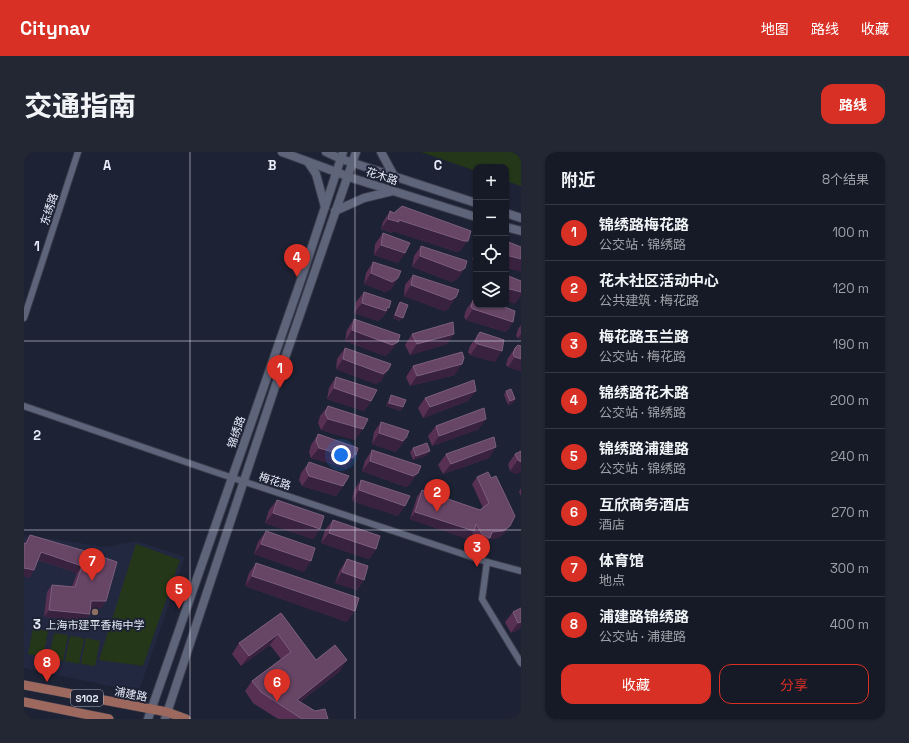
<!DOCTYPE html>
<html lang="zh">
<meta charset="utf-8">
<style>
body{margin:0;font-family:"Space Grotesk","Noto Sans SC",sans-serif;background:#232733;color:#f1f3f6}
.controls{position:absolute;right:12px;top:12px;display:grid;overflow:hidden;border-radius:8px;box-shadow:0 1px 3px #0004}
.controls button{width:36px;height:36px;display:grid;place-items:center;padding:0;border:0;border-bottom:1px solid #353844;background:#161a27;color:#f1f3f6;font:20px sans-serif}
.you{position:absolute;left:317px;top:303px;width:14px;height:14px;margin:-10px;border:3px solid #fff;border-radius:50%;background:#1a73e8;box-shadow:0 0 0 6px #1a73e833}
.badge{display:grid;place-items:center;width:26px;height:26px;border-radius:50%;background:#d93025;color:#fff;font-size:13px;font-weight:700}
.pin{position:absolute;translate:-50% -33px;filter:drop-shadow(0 1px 2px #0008)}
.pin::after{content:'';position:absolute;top:21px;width:14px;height:12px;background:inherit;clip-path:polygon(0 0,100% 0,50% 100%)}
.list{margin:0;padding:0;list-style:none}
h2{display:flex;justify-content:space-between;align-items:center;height:52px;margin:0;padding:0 16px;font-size:17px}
h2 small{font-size:13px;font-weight:400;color:#9ea1a7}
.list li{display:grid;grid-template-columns:26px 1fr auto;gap:12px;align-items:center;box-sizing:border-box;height:56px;padding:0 16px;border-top:1px solid #353844}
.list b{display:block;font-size:15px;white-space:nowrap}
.list p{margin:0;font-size:13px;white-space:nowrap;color:#9ea1a7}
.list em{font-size:13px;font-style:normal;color:#9ea1a7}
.actions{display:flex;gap:8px;padding:12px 16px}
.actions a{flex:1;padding:9px 0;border:1px solid #d93025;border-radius:12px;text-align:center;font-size:14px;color:#d93025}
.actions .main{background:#d93025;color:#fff}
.icon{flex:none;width:22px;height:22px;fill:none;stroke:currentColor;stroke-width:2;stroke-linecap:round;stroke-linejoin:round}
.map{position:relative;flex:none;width:497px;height:567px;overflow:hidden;border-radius:12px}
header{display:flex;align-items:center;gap:24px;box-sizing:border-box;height:56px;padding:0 20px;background:#d93025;color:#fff}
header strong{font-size:19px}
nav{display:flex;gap:22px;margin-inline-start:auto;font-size:14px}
.intro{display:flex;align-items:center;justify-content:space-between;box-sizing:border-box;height:96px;padding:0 24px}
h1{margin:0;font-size:28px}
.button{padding:10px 18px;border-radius:12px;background:#d93025;color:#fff;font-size:14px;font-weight:700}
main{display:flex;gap:24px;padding:0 24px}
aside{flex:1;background:#161a27;border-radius:12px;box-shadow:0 1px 3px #0004}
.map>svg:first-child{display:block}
.built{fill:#232841}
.green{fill:#243718}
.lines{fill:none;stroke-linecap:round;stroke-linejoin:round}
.street-casing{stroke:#3a3d4c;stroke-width:8}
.secondary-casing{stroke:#3a3d4c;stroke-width:10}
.primary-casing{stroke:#3a3d4c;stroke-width:10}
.street{stroke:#5e647a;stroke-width:6}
.secondary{stroke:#5e647a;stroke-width:8}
.primary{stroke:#9d685d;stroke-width:9}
.wall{fill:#573054}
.shaded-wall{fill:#39223f}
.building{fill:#674565;stroke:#7b5f7d}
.grid{fill:none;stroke:#e9edfa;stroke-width:1;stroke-opacity:0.55}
.education-dot{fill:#8d6e63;stroke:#1d2234;stroke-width:1.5}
.labels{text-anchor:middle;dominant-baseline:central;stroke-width:4;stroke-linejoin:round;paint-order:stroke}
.shield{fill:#1d2234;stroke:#acb0bf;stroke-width:1}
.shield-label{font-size:10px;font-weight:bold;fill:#e9edfa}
.street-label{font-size:11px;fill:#e9edfa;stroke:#1d2234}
.poi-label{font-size:11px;fill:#e9edfa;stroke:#1d2234}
.grid-label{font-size:13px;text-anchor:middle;font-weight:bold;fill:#e9edfa;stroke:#1d2234;stroke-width:4;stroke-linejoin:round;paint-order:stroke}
</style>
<header>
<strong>Citynav</strong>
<nav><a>地图</a><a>路线</a><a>收藏</a></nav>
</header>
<div class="intro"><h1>交通指南</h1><a class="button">路线</a></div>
<main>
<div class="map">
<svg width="497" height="567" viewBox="0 0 497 567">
<rect width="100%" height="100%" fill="#1d2234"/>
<polygon class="built" points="0,383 83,395 112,389 161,405 116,536 95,536 0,516"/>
<g class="green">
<polygon points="397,0 497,0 497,34 482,29 482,15 452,15 452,19"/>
<polygon points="112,392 156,408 119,514 75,508"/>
<polygon points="9,477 24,479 19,505 4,502"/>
<polygon points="30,481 44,483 39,509 25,506"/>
<polygon points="46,484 60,486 55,512 41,509"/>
<polygon points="62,486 76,489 71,514 57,512"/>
</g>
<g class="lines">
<g class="street-casing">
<g id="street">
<polyline points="0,166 54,0"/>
<polyline points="0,254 188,319 463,410 497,419"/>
<polyline points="463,410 458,447 497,511"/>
</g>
</g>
<g class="secondary-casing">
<g id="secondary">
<polyline points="258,0 331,27 452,65"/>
<polyline points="302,0 317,7 452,51"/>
<polyline points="357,0 370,24"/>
<polyline points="284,10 292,22 301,55"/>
<polyline points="311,59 340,46 369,39"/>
<polyline points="482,61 497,66"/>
<polyline points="482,75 497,79"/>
<polyline points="124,567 278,125 319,0"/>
<polyline points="141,567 251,235 332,0"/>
</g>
</g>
<g class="primary-casing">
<g id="primary">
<polyline points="0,533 143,560 162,567"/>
<polyline points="0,550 85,567"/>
</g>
</g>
<use href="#street" class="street"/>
<use href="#secondary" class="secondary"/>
<use href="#primary" class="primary"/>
</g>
<g class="wall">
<polygon points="366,59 436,99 433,100 369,79 367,81 357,77 359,70"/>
<polygon points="359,81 381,101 374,111 350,103 351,92"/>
<polygon points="397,94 441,116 433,127 428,130 388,115 390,104"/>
<polygon points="452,98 452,109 448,108 450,100"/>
<polygon points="349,110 374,126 367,137 361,140 340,132 342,121"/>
<polygon points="389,123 425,156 420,159 380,144 381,133"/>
<polygon points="452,129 452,139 449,137"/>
<polygon points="340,140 365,156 358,166 357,166 354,169 330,161 332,150"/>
<polygon points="449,148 489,170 482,180 442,168 440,165 442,158"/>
<polygon points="376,150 376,169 369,166 374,153"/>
<polygon points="330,167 366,200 361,204 321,189 323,178"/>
<polygon points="497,173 497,187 494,186 492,184 494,177"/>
<polygon points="456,180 471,210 446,203 444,200 446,194"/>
<polygon points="388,182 430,182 423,192 386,203 381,193"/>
<polygon points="321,196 357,229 352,232 312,217 313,207"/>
<polygon points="491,196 497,219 484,215 482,213 484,206"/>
<polygon points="389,214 431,223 386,234 382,225"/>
<polygon points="312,225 347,249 340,259 303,247 305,236"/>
<polygon points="482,239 491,247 489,251 484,253 480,243"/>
<polygon points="367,243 377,259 362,254 365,247"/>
<polygon points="401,246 444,249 399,266 394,256"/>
<polygon points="304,254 331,288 297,278 294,271 296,264"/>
<polygon points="357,270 375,297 374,296 372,300 348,292 350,280"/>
<polygon points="412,274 455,277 408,294 404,284"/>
<polygon points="294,282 325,313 324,313 322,316 287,306 285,300 287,293"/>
<polygon points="389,296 403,303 389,308 386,300"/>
<polygon points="348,298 387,331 382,335 338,319 341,309"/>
<polygon points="497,299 493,322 486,319 484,312 491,302"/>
<polygon points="422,302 465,306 419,322 414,313"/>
<polygon points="285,310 319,334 312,344 278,334 275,328 277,321"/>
<polygon points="453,325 481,381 474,386 465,387 461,393 452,389 448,381 444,387 386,367 393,345 398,338 456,358 459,356 448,332"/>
<polygon points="337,328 374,364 328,349 330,338"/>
<polygon points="497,336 497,344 495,340"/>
<polygon points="253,348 296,377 289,387 241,371 245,358"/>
<polygon points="309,368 352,397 345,407 297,391 301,378"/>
<polygon points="242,379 280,420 230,402 234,390"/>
<polygon points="6,383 61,399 82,449 77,456 66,457 66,462 61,469 20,465 23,440 28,433 48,435 53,421 14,408 10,418 5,426 0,424 0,391 1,391"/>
<polygon points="323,407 340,428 333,438 311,431 316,418"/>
<polygon points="232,411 323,470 221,434 225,421"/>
<polygon points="497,456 497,476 487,481 481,470 489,460"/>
<polygon points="257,461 292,508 316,519 276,550 304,567 254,567 229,551 221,539 228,529 257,507 246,493 217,514 208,502 215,491"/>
</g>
<g class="shaded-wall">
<polygon points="364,67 375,68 444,89 436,99 433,100 369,79 367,81 357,77"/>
<polygon points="357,93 381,101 374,111 350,103"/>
<polygon points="452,102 452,109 448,108"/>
<polygon points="482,103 497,107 497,120 482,116"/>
<polygon points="396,104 441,116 433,127 428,130 388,115"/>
<polygon points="347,121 374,126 367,137 361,140 340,132"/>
<polygon points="387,133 432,145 425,156 420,159 380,144"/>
<polygon points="482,136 497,140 497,144 491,152 482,149"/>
<polygon points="338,151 363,155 365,156 358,166 357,166 354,169 330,161"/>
<polygon points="449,157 489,170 482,180 442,168"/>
<polygon points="371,163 379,166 376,169 369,166"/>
<polygon points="328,178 374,190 366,200 361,204 321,189"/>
<polygon points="430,182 423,192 386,203 393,192"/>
<polygon points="497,182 497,187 494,186"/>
<polygon points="454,192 478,199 471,210 446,203"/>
<polygon points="491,205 497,207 497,219 484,215"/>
<polygon points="319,207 364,218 357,229 352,232 312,217"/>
<polygon points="438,212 431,223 386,234 393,224"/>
<polygon points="310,236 347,249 340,259 303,247"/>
<polygon points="452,239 444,249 399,266 406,255"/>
<polygon points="491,247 489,251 484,253 486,249"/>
<polygon points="365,251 379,255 377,259 362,254"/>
<polygon points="304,267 339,277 331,288 297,278"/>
<polygon points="462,267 455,277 408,294 415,284"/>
<polygon points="355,281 382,286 375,297 374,296 372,300 348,292"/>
<polygon points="472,295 465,306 419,322 427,312"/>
<polygon points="295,296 332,303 325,313 324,313 322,316 287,306"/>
<polygon points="406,299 403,303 389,308 392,304"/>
<polygon points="494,308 497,310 497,320 493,322 486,319"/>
<polygon points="346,309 394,321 387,331 382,335 338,319"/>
<polygon points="285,324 319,334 312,344 278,334"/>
<polygon points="335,338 381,354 374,364 328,349"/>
<polygon points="391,360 450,379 444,387 386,367"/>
<polygon points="249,361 296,377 289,387 241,371"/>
<polygon points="486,374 481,381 474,386 465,387 468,380"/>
<polygon points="305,381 352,397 345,407 297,391"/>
<polygon points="237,392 287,409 280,420 230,402"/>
<polygon points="17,400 58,414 53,421 12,407"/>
<polygon points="0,416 10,418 5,426 0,424"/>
<polygon points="318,420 340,428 333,438 311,431"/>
<polygon points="228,424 331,459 323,470 221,434"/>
<polygon points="67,449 82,449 77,456 62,457"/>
<polygon points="25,458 66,462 61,469 20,465"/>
<polygon points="497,470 497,476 487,481 494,471"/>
<polygon points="254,482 246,493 217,514 225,504"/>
<polygon points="323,508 316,519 265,558 273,548"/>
</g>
<g class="building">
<polygon points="378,54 447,79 444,89 440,89 375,68 375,70 364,67 366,59 370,61"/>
<polygon points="359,81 386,91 381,101 357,93"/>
<polygon points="482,89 497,95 497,107 482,103"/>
<polygon points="397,94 443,109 441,116 436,119 396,104"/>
<polygon points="349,110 377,119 374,126 368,130 347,121"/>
<polygon points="389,123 435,138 432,145 427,148 387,133"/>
<polygon points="482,123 497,129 497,140 482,136"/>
<polygon points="340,140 367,149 365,156 363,155 362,159 338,151"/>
<polygon points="452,145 452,153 475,153 491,159 489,170 449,157 447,155 449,148"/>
<polygon points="376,150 384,153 379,166 371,163"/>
<polygon points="330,167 376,183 374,190 368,193 328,178"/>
<polygon points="429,170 430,182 393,192 388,182"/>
<polygon points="456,180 480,188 478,199 454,192 451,190 454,183"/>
<polygon points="494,193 497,194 497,207 491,205 489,202 491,196"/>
<polygon points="321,196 367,212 364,218 359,222 319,207"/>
<polygon points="438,200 440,206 438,212 393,224 389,214"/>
<polygon points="312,225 353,238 347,249 310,236"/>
<polygon points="450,228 452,239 406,255 401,246"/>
<polygon points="487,237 491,247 486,249 482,239"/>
<polygon points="367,243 382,248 379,255 365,251"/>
<polygon points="304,254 344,267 339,277 304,267 301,261"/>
<polygon points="460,256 462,267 415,284 412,274"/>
<polygon points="357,270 385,279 382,286 381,286 379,289 355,281"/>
<polygon points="294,282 334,296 332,303 330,302 329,306 295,296 292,289"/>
<polygon points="470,285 472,295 427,312 422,302"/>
<polygon points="403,291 406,299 392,304 389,296"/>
<polygon points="348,298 397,314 394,321 389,324 346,309"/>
<polygon points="497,299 497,310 494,308 491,302"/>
<polygon points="285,310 325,324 319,334 285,324 282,317"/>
<polygon points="464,320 467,326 472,324 491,364 486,374 479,379 468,380 466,386 458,382 452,372 450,379 391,360 398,338 456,358 465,351 453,325"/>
<polygon points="337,328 386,344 381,354 335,338"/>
<polygon points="253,348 300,364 296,377 249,361"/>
<polygon points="309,368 356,384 352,397 305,381"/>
<polygon points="242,379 291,396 287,409 237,392"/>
<polygon points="6,383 61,399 93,410 82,449 67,449 66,462 25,458 28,433 51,435 58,414 17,400 10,418 0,416 0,391 2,392"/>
<polygon points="323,407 344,414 340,428 318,420"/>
<polygon points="232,411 335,446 331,459 228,424"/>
<polygon points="497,456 497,470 494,471 489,460"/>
<polygon points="257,461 292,508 311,493 323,508 273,548 291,559 301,557 304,567 278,567 237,540 228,529 267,500 254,482 225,504 215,491"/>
</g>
<path class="grid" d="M166 0V567M331 0V567M0 189H497M0 378H497"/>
<circle class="education-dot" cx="71" cy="460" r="4"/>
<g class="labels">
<rect class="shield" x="47" y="538" width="32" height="16" rx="3"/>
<g class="shield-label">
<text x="63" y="546">S102</text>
</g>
<g class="street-label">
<text transform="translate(358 24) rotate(18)">花木路</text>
<text transform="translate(25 57) rotate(-72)">东绣路</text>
<text transform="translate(212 280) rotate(-71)">锦绣路</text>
<text transform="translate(251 329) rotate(18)">梅花路</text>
<text transform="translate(107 542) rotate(11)">浦建路</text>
</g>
<g class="poi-label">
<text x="71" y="473">上海市建平香梅中学</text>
</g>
</g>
<g class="grid-label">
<text x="83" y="18">A</text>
<text x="248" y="18">B</text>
<text x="414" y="18">C</text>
<text x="13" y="99">1</text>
<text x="13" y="288">2</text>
<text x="13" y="477">3</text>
</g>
</svg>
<div class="controls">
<button>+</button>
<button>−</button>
<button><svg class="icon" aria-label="locate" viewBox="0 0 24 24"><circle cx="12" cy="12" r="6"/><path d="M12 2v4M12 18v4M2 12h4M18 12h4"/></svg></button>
<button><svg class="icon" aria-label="layers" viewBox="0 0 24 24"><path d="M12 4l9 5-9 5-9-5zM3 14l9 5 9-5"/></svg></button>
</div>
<div class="you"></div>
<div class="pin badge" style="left:256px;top:236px">1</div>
<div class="pin badge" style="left:413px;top:360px">2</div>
<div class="pin badge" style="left:453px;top:415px">3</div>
<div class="pin badge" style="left:273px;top:125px">4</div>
<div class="pin badge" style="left:155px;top:457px">5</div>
<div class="pin badge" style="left:253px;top:550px">6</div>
<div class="pin badge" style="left:68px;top:429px">7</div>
<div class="pin badge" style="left:23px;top:530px">8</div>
</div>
<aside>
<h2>附近<small>8个结果</small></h2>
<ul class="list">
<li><span class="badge">1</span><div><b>锦绣路梅花路</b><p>公交站 · 锦绣路</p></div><em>100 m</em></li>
<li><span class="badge">2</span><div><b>花木社区活动中心</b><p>公共建筑 · 梅花路</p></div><em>120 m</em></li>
<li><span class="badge">3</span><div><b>梅花路玉兰路</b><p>公交站 · 梅花路</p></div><em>190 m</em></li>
<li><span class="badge">4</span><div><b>锦绣路花木路</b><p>公交站 · 锦绣路</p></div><em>200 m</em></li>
<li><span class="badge">5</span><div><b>锦绣路浦建路</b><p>公交站 · 锦绣路</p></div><em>240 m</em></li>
<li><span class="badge">6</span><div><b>互欣商务酒店</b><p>酒店</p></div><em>270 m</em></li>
<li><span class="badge">7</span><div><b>体育馆</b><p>地点</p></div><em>300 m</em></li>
<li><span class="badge">8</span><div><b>浦建路锦绣路</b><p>公交站 · 浦建路</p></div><em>400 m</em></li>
</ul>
<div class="actions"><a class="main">收藏</a><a>分享</a></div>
</aside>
</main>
